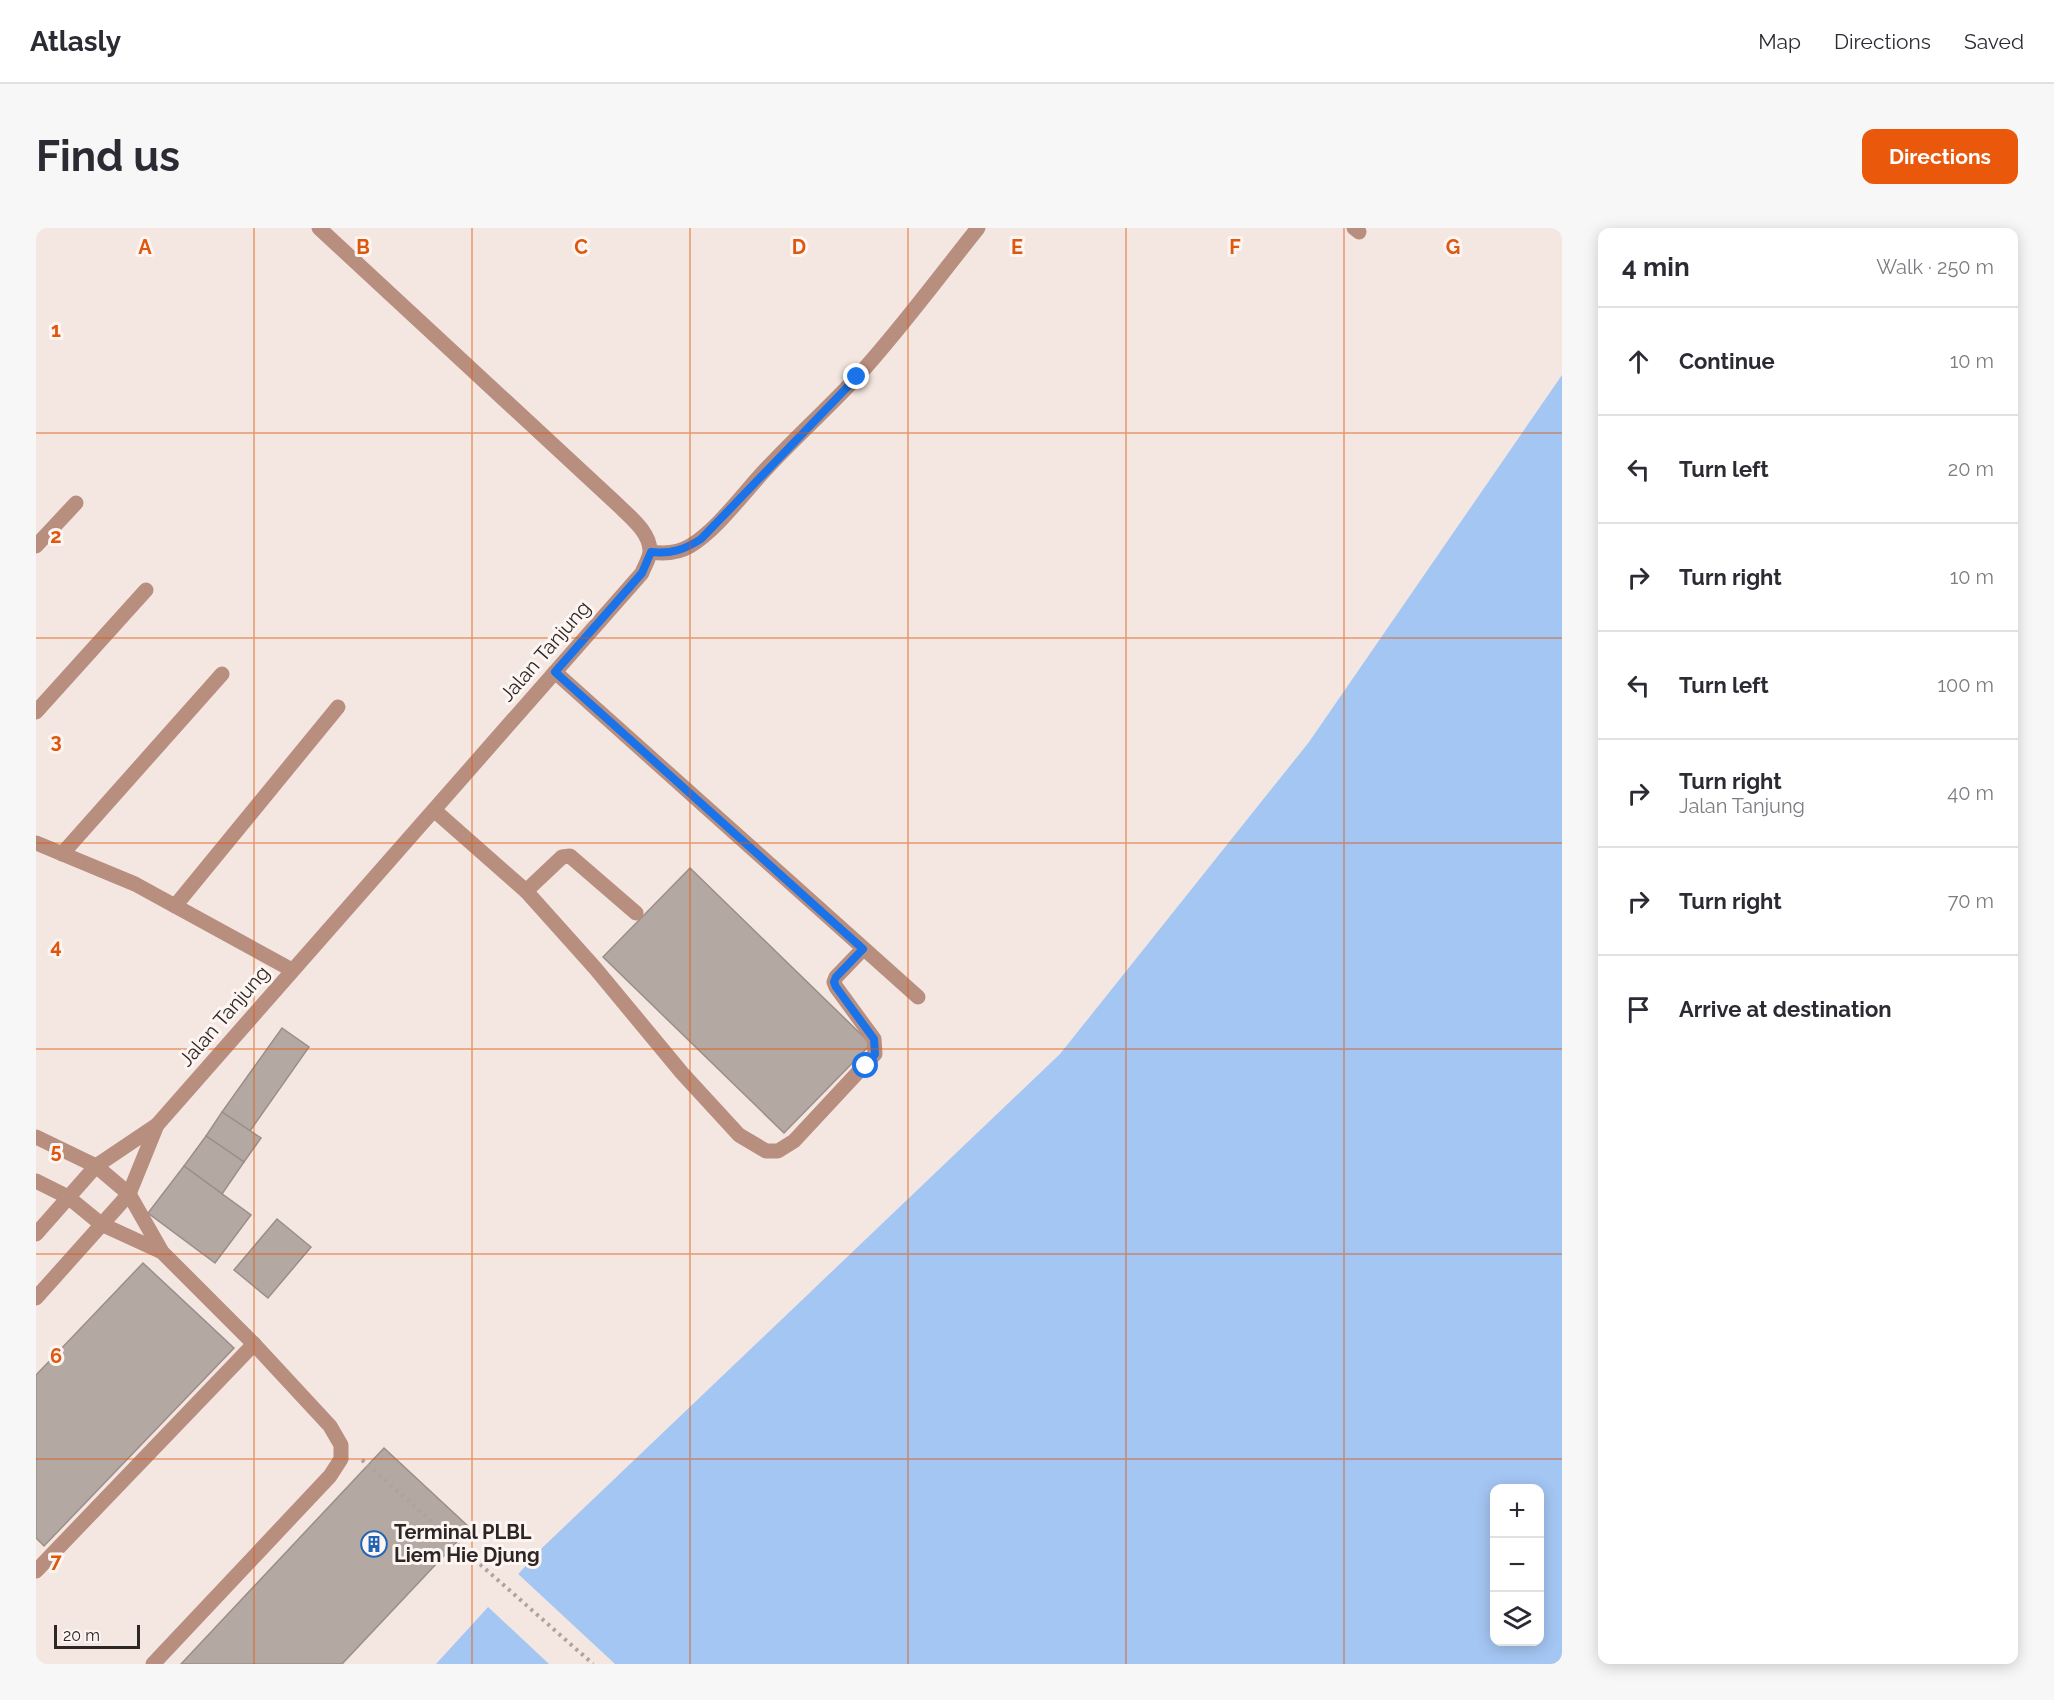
<!DOCTYPE html>
<meta charset="utf-8">
<style>
body{margin:0;font-family:Raleway,sans-serif;background:#f7f7f7;color:#2b2b33}
.controls{position:absolute;right:18px;bottom:18px;display:grid;overflow:hidden;border-radius:12px;box-shadow:0 3px 15px #0003}
.controls button{width:54px;height:54px;display:grid;place-items:center;padding:0;border:0;border-bottom:2px solid #e1e1e2;background:#fff;color:#2b2b33;font:30px sans-serif}
.scale{position:absolute;left:18px;bottom:15px;width:86px;box-sizing:border-box;padding-left:6px;border:3px solid #2c2725;border-top:0;font-size:16px;line-height:21px;white-space:nowrap;color:#2c2725;-webkit-text-stroke:4px #fdf5f2;paint-order:stroke}
.stop{position:absolute;width:18px;height:18px;margin:-14px;border:4px solid #1a73e8;border-radius:50%;background:#fff}
.stop.end{background:#1a73e8;border-color:#fff;box-shadow:0 2px 6px #0008}
.list{margin:0;padding:0;list-style:none}
h2{display:flex;justify-content:space-between;align-items:center;height:78px;margin:0;padding:0 24px;font-size:26px}
h2 small{font-size:20px;font-weight:400;color:#7c7c81}
.list li{display:grid;grid-template-columns:39px 1fr auto;gap:18px;align-items:center;box-sizing:border-box;height:108px;padding:0 24px;border-top:2px solid #e1e1e2}
.list b{display:block;font-size:22px;white-space:nowrap}
.list p{margin:0;font-size:20px;white-space:nowrap;color:#7c7c81}
.list em{font-size:20px;font-style:normal;color:#7c7c81}
.icon{flex:none;width:33px;height:33px;fill:none;stroke:currentColor;stroke-width:2;stroke-linecap:round;stroke-linejoin:round}
.map{position:relative;flex:none;width:1526px;height:1436px;overflow:hidden;border-radius:12px}
header{display:flex;align-items:center;gap:36px;box-sizing:border-box;height:84px;padding:0 30px;background:#fff;border-bottom:2px solid #e1e1e2}
header strong{font-size:28px}
nav{display:flex;gap:33px;margin-inline-start:auto;font-size:21px}
.intro{display:flex;align-items:center;justify-content:space-between;box-sizing:border-box;height:144px;padding:0 36px}
h1{margin:0;font-size:42px}
.button{padding:15px 27px;border-radius:12px;background:#ea580c;color:#fff;font-size:21px;font-weight:700}
main{display:flex;gap:36px;padding:0 36px}
aside{flex:1;background:#fff;border-radius:12px;box-shadow:0 3px 15px #0003}
.map>svg:first-child{display:block}
.water{fill:#a4c6f3;fill-rule:evenodd}
.pier{fill:#f4e7e2}
.building{fill:#b4a8a3;stroke:#9b8e8a;stroke-width:1.5}
.lines{fill:none;stroke-linecap:round;stroke-linejoin:round}
.path{stroke:#ada39f;stroke-width:4;stroke-dasharray:3 4.5;stroke-linecap:butt}
.minor{stroke:#b88e7f;stroke-width:15}
.route{stroke:#1a73e8;stroke-width:8}
.grid{fill:none;stroke:#df560d;stroke-width:1.5;stroke-opacity:0.55}
.labels{text-anchor:middle;dominant-baseline:central;stroke-width:6;stroke-linejoin:round;paint-order:stroke}
.street-label{font-size:20px;fill:#2c2725;stroke:#fdf5f2}
.poi-label{font-size:20px;font-weight:bold;fill:#2c2725;stroke:#fdf5f2;text-anchor:start}
.grid-label{font-size:20px;text-anchor:middle;font-weight:bold;fill:#df560d;stroke:#fdf5f2;stroke-width:6;stroke-linejoin:round;paint-order:stroke}
</style>
<header>
<strong>Atlasly</strong>
<nav><a>Map</a><a>Directions</a><a>Saved</a></nav>
</header>
<div class="intro"><h1>Find us</h1><a class="button">Directions</a></div>
<main>
<div class="map">
<svg width="1526" height="1436" viewBox="0 0 1526 1436">
<rect width="100%" height="100%" fill="#f4e7e2"/>
<path class="water" d="M1526 147V1436H400L507 1319 1024 826 1273 514ZM1458 1260H1504V1414H1458Z"/>
<polygon class="pier" points="480,1344 579,1436 513,1436 450,1377"/>
<g class="building">
<polygon points="654,640 835,816 748,905 567,729"/>
<polygon points="246,800 273,819 214,903 186,884"/>
<polygon points="186,884 225,910 208,934 170,908"/>
<polygon points="170,908 208,934 186,966 148,938"/>
<polygon points="148,938 215,987 179,1035 112,985"/>
<polygon points="241,991 275,1019 232,1070 198,1042"/>
<polygon points="107,1035 198,1120 8,1318 0,1310 0,1147"/>
<polygon points="348,1220 434,1300 403,1333 306,1436 145,1436"/>
</g>
<g class="lines">
<polyline class="path" points="326,1232 557,1436"/>
<g class="minor">
<polyline points="1318,0 1323,4"/>
<polyline points="0,318 40,275"/>
<path d="M615 324C628 326 642 325 654 318 682 301 708 264 731 240 760 209 792 180 821 149 864 102 902 50 942 0"/>
<polyline points="519,444 882,769"/>
<polyline points="0,484 110,362"/>
<polyline points="398,582 490,663 526,629 534,628 600,685"/>
<polyline points="0,615 99,656 256,742"/>
<polyline points="26,626 186,446"/>
<polyline points="490,663 559,740 646,845 703,907 730,923 742,923 758,913 839,826 838,811 800,759 798,754 800,749 827,721"/>
<polyline points="139,678 302,479"/>
<polyline points="0,909 60,938 93,966 126,1024 218,1116 294,1198 305,1217 305,1231 294,1248 117,1436"/>
<polyline points="0,953 32,969 65,996 126,1024"/>
<path d="M0 1006 60 938 121 897 606 345C608 339 614 330 614 323 614 304 594 289 582 277L283 0"/>
<polyline points="0,1070 93,966 121,897"/>
<polyline points="0,1343 218,1116"/>
</g>
</g>
<g class="lines">
<path class="route" d="M821 149 665 311C648 322 635 326 615 324L606 345 519 444 827 721 800 749 798 754 800 759 838 811 839 826 830 838"/>
</g>
<path class="grid" d="M218 0V1436M436 0V1436M654 0V1436M872 0V1436M1090 0V1436M1308 0V1436M0 205H1526M0 410H1526M0 615H1526M0 821H1526M0 1026H1526M0 1231H1526"/>
<defs>
<g id="building-ring" transform="scale(1.35)"><circle r="9.5" fill="#fdf5f2" stroke="#2164b4" stroke-width="1.5"/><path d="M-4-6H4V6H1V3H-1V6H-4ZM-2.5-4.3h1.7v1.8h-1.7ZM.8-4.3h1.7v1.8H.8ZM-2.5-1h1.7V.8h-1.7ZM.8-1h1.7V.8H.8Z" fill="#2164b4"/></g>
</defs>
<g fill-rule="evenodd">
<use href="#building-ring" x="338" y="1316"/>
</g>
<g class="labels">
<g class="street-label">
<text transform="translate(509 423) rotate(-49)">Jalan Tanjung</text>
<text transform="translate(188 788) rotate(-49)">Jalan Tanjung</text>
</g>
<g class="poi-label">
<text x="358" y="1304">Terminal PLBL<tspan x="358" dy="23">Liem Hie Djung</tspan></text>
</g>
</g>
<g class="grid-label">
<text x="109" y="26">A</text>
<text x="327" y="26">B</text>
<text x="545" y="26">C</text>
<text x="763" y="26">D</text>
<text x="981" y="26">E</text>
<text x="1199" y="26">F</text>
<text x="1417" y="26">G</text>
<text x="20" y="109">1</text>
<text x="20" y="315">2</text>
<text x="20" y="520">3</text>
<text x="20" y="725">4</text>
<text x="20" y="930">5</text>
<text x="20" y="1135">6</text>
<text x="20" y="1340">7</text>
</g>
</svg>
<div class="controls">
<button>+</button>
<button>−</button>
<button><svg class="icon" aria-label="layers" viewBox="0 0 24 24"><path d="M12 4l9 5-9 5-9-5zM3 14l9 5 9-5"/></svg></button>
</div>
<div class="scale">20 m</div>
<div class="stop" style="left:830px;top:838px"></div>
<div class="stop end" style="left:821px;top:149px"></div>
</div>
<aside>
<h2>4 min<small>Walk · 250 m</small></h2>
<ul class="list">
<li><svg class="icon" aria-label="ahead" viewBox="0 0 24 24"><path d="M12 20V5M6 11l6-6 6 6"/></svg><div><b>Continue</b></div><em>10 m</em></li>
<li><svg class="icon" aria-label="left" viewBox="0 0 24 24"><path d="M17 20v-9H6M10 6l-5 5 5 5"/></svg><div><b>Turn left</b></div><em>20 m</em></li>
<li><svg class="icon" aria-label="right" viewBox="0 0 24 24"><path d="M7 20v-9h11M14 6l5 5-5 5"/></svg><div><b>Turn right</b></div><em>10 m</em></li>
<li><svg class="icon" aria-label="left" viewBox="0 0 24 24"><path d="M17 20v-9H6M10 6l-5 5 5 5"/></svg><div><b>Turn left</b></div><em>100 m</em></li>
<li><svg class="icon" aria-label="right" viewBox="0 0 24 24"><path d="M7 20v-9h11M14 6l5 5-5 5"/></svg><div><b>Turn right</b><p>Jalan Tanjung</p></div><em>40 m</em></li>
<li><svg class="icon" aria-label="right" viewBox="0 0 24 24"><path d="M7 20v-9h11M14 6l5 5-5 5"/></svg><div><b>Turn right</b></div><em>70 m</em></li>
<li><svg class="icon" aria-label="arrive" viewBox="0 0 24 24"><path d="M6 21V4h12l-3 4 3 4H6"/></svg><div><b>Arrive at destination</b></div></li>
</ul>
</aside>
</main>
